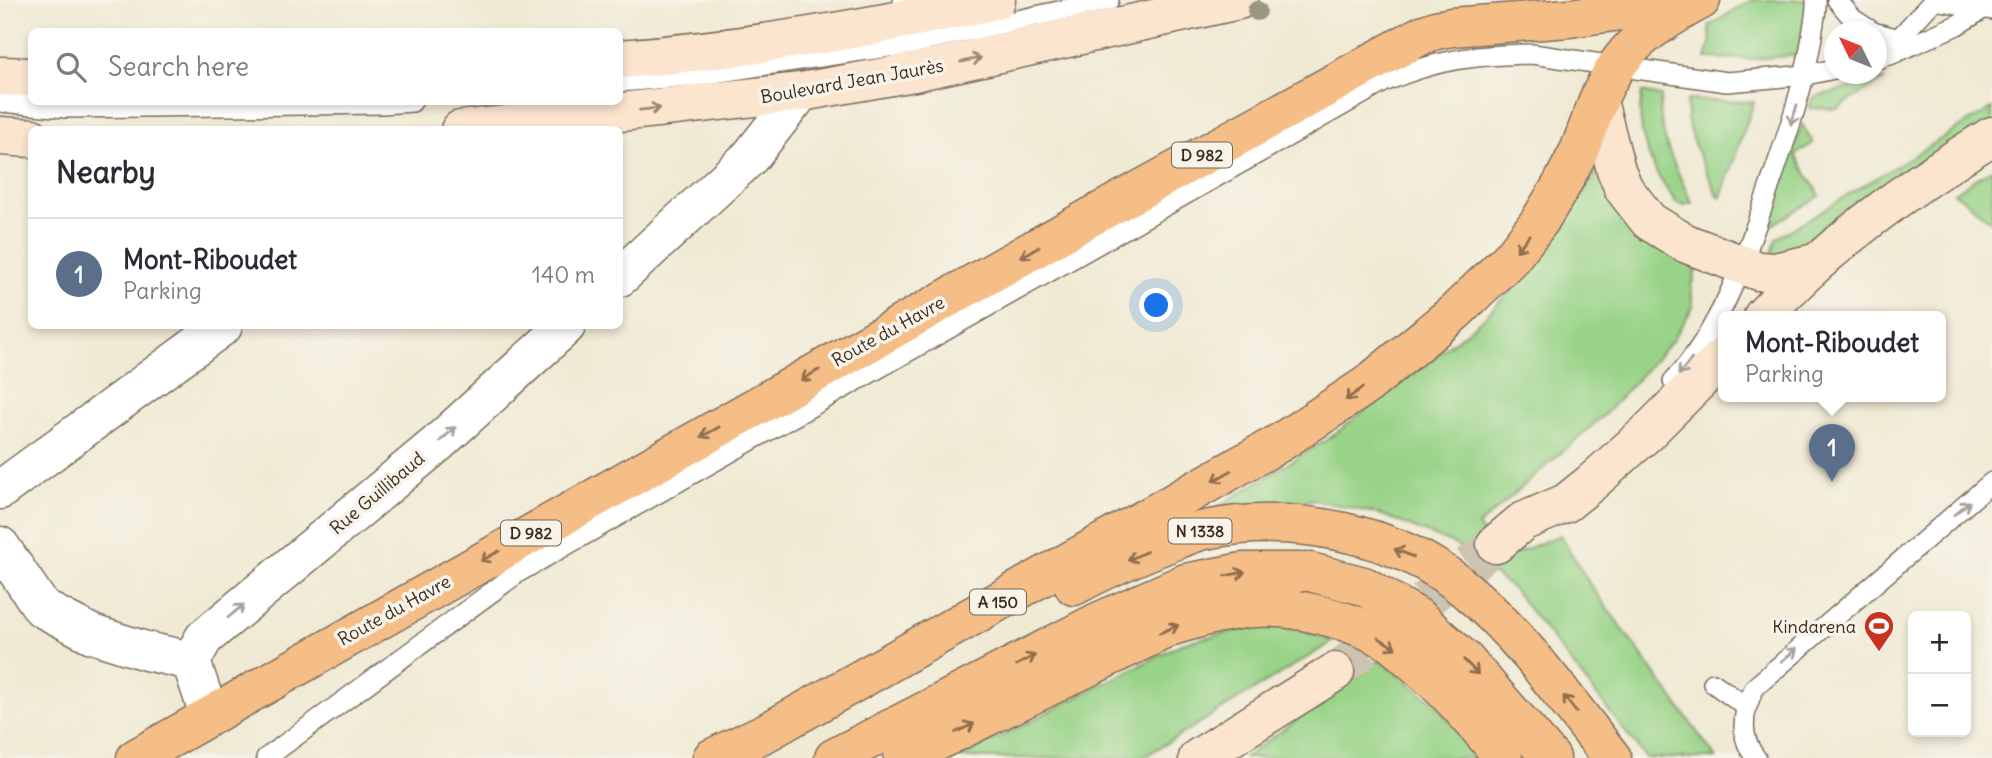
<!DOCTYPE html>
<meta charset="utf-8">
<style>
body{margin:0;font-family:Delius,sans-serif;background:#f2f2f3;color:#2b2b33}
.controls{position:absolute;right:21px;bottom:21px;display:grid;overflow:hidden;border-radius:10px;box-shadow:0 4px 10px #0003}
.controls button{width:63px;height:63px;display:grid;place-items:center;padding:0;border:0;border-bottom:2px solid #e1e1e2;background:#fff;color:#2b2b33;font:35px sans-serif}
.compass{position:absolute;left:1824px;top:21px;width:63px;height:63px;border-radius:50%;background:#fff;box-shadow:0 4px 10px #0003;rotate:313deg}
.you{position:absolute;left:1157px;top:306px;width:24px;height:24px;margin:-18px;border:5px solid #fff;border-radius:50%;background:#1a73e8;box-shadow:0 0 0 10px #1a73e833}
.badge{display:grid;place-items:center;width:46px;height:46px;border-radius:50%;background:#0f766e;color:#fff;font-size:23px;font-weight:700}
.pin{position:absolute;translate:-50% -58px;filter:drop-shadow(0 2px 4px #0008)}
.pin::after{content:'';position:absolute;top:37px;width:24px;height:21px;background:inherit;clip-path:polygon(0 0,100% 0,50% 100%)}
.popup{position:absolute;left:1718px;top:311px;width:228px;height:91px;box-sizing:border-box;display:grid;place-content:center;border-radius:10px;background:#fff;filter:drop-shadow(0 2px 5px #0005);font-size:23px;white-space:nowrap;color:#7c7c81}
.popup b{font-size:26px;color:#2b2b33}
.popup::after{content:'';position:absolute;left:50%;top:100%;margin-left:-14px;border:14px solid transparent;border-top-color:#fff}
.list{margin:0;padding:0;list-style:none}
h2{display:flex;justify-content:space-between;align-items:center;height:91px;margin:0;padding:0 28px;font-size:30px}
h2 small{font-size:23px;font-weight:400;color:#7c7c81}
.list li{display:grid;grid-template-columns:46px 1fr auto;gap:21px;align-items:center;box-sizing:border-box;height:112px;padding:0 28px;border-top:2px solid #e1e1e2}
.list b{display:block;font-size:26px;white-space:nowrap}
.list p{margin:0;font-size:23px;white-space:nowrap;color:#7c7c81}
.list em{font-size:23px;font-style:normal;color:#7c7c81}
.icon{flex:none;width:38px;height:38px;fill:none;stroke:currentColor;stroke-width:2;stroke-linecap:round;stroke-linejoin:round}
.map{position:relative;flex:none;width:1992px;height:758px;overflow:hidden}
.search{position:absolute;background:#fff;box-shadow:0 4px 10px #0003;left:28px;top:28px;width:595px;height:77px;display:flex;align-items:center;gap:18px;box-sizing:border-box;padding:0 24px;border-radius:10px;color:#7c7c81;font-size:26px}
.panel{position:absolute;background:#fff;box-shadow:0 4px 10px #0003;left:28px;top:126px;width:595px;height:203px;border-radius:10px}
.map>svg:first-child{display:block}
.green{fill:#98d387;stroke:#6a7e52;stroke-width:2}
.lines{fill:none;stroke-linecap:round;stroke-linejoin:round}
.secondary-tunnel{stroke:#ccc4b0;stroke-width:38;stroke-dasharray:38 19;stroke-linecap:butt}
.service-casing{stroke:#7a6d5e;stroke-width:22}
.minor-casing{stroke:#7a6d5e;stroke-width:41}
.secondary-casing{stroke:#7a6d5e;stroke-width:41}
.primary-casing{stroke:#7a6d5e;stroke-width:41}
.trunk-casing{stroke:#7a6d5e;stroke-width:41}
.service{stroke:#fff;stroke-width:19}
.minor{stroke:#fff;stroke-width:38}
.secondary{stroke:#fbe5cf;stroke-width:38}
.primary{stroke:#f6be87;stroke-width:38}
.trunk{stroke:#f6be87;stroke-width:38}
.tree{fill:#99987e}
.oneway{stroke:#9b8876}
.oneway2{stroke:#a79f9a}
.oneway3{stroke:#8f6d4d}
.labels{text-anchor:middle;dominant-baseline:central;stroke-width:7;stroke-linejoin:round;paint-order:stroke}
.shield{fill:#f7f3e8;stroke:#73665b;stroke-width:2}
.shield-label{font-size:16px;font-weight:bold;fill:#3b2a1e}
.street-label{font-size:18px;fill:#3b2a1e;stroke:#f7f3e8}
.poi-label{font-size:18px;fill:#3b2a1e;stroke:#f7f3e8;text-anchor:end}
</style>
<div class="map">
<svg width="1992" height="758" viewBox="0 0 1992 758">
<rect width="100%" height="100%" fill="#f7f3e8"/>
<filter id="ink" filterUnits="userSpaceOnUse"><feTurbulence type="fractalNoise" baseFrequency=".0143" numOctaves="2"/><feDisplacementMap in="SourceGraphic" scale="14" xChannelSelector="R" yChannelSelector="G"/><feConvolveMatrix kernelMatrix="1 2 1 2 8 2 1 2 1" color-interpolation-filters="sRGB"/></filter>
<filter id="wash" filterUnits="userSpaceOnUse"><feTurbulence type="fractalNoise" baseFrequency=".00686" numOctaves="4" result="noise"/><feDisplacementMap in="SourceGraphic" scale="28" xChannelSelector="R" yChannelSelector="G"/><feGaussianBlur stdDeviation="1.57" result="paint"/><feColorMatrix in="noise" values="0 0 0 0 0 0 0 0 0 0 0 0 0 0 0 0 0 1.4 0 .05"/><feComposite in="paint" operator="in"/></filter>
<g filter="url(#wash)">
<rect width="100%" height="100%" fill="#f0ead4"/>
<g class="green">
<polygon points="1752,0 1809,0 1799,55 1753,59 1706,58 1711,40 1709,26"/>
<polygon points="1885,79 1837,109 1809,108 1813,97"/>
<path d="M1642 92 1661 96C1656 134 1677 170 1692 203L1683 205 1677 203C1651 171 1635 133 1642 92Z"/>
<path d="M1687 100 1754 102 1721 197 1717 194C1704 165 1683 132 1687 100Z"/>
<polygon points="1992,108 1992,126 1805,247 1770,259 1777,238"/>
<polygon points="1802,124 1813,143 1795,155 1820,196 1765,229"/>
<polygon points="1599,167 1699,261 1691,286 1693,307 1672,341 1605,414 1478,526 1503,559 1560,535 1589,583 1716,758 1646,758 1513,589 1456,545 1380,514 1315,500 1219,506 1328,439 1484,318 1549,249"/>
<polygon points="1992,169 1992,222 1954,192"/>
<polygon points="1271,623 1334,641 1142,758 959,758 1185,642"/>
<polygon points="1379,660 1436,704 1479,758 1244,758"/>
</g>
</g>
<g filter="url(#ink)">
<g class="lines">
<polyline class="secondary-tunnel" points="1335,672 1496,544"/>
<g class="service-casing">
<g id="service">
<polyline points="1837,0 1853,19 1873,32"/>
<polyline points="1876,33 1896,38 1909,38"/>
<polyline points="1890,55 1957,25 1988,6"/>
<polyline points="1881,58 1934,0 1992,10"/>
<polyline points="620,82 700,75 908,44 1109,0"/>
<polyline points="0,102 66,108 382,104 412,102"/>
<path d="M1673 381C1725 326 1749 246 1773 176 1789 130 1804 85 1812 37 1813 25 1817 12 1816 0"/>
<polyline points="1713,683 1745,706"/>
<path d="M266 758 519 572 1384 82C1438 59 1474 55 1532 54L1727 82 1806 75 1834 69"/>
<path d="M1756 758C1738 736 1743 710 1755 687L1992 482"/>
</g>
</g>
<g class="minor-casing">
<g id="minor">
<polyline points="913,0 908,44 914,72"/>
<polyline points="620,277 750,157 801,92"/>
<polyline points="0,490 223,326"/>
<polyline points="0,546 42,608 92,634 146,651 191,661"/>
<polyline points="209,715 191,661 204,638 437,444 566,326"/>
</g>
</g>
<g class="secondary-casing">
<g id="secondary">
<path d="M620 59C746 49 872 28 996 0"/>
<polyline points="0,76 32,77"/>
<polyline points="1598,101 1616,170 1624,189 1649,221 1685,243 1758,271 1775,272 1815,263"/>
<polyline points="460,130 801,92 914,72 1239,0"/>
<polyline points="0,136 32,138"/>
<path d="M1763 316C1830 243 1908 188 1992 136"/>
<polyline points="1496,544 1522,522 1566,503 1591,483 1646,434 1724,356"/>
<polyline points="1198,758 1335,672"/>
</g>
</g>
<g class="primary-casing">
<g id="primary">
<path d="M1598 101C1620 47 1651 27 1701 0"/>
<polyline points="136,758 1089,218 1422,35 1436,30 1452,27 1569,18 1629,10 1673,16"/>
</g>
</g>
<g class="trunk-casing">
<g id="trunk">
<path d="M1074 586C1105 569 1138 555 1171 542 1182 538 1194 532 1205 530 1293 513 1397 532 1466 590 1522 637 1567 701 1612 758"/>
<polyline points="712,758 767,732 1281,442 1367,385 1455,312 1511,258 1539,222 1561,186 1579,151 1598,101"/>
<polyline points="834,758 1100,621 1186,583 1243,572 1310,572 1364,586 1417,617 1466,661 1551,758"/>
<path d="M903 758 1172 626C1199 618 1226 610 1255 608 1293 605 1354 620 1388 641 1396 646 1404 654 1412 661 1446 689 1476 723 1503 758"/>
</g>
</g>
<use href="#service" class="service"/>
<use href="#minor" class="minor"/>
<use href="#secondary" class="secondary"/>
<use href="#primary" class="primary"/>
<use href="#trunk" class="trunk"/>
</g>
<circle class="tree" cx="1257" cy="11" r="10"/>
<defs><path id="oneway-shaft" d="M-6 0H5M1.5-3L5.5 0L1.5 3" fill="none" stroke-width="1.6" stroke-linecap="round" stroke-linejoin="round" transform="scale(1.75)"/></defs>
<g class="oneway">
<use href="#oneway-shaft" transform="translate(971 60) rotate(-12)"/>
<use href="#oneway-shaft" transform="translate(650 109) rotate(-6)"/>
</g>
<g class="oneway2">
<use href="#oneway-shaft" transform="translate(1794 115) rotate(107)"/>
<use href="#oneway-shaft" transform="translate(1685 367) rotate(130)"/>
<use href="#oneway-shaft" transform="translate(448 434) rotate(-42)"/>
<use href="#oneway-shaft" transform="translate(1962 508) rotate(-40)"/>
<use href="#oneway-shaft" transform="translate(236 611) rotate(-40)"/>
<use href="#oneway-shaft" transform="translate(1789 655) rotate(-40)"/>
</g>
<g class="oneway3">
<use href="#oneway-shaft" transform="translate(1523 243) rotate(128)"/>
<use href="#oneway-shaft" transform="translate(1030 252) rotate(151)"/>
<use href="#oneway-shaft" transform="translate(810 375) rotate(150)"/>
<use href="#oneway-shaft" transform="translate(1354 394) rotate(144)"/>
<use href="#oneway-shaft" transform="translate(710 432) rotate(151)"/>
<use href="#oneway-shaft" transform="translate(1222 476) rotate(150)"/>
<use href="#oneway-shaft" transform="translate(1404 553) rotate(-157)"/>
<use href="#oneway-shaft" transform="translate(490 556) rotate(151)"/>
<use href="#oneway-shaft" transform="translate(1137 556) rotate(155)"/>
<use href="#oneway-shaft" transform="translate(1235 574) rotate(-10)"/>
<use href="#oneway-shaft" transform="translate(1169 629) rotate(-23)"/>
<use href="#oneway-shaft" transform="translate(1387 643) rotate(32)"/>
<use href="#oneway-shaft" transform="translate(1026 660) rotate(-28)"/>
<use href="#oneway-shaft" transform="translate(1471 667) rotate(46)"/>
<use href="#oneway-shaft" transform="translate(1570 704) rotate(-128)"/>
<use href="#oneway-shaft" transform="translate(965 728) rotate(-26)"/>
</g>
</g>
<defs>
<g id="stadium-pin" transform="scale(1.575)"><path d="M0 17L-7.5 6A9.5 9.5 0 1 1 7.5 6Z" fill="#c8321e" stroke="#f7f3e8"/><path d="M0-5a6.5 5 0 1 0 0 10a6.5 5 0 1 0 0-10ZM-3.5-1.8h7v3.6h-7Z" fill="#fff"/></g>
</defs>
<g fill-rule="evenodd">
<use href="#stadium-pin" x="1879" y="626"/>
</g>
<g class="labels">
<g class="shield">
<rect x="1172" y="142.5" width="60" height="25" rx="5"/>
<rect x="1168.5" y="518.5" width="63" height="25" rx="5"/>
<rect x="501" y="520.5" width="60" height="25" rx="5"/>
<rect x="970" y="589.5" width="56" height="25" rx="5"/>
</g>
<g class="shield-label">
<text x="1202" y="155">D 982</text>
<text x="1200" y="531">N 1338</text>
<text x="531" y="533">D 982</text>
<text x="998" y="602">A 150</text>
</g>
<g class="street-label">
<text transform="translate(852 81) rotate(-10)">Boulevard Jean Jaurès</text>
<text transform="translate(888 331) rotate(-29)">Route du Havre</text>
<text transform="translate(377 493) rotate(-40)">Rue Guillibaud</text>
<text transform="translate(394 610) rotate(-29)">Route du Havre</text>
</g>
<g class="poi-label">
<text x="1856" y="626">Kindarena</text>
</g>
</g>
</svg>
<div class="controls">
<button>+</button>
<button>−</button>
</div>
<svg class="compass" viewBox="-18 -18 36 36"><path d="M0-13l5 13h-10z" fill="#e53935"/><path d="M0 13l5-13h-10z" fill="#7c7c81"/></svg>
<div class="you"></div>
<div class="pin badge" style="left:1832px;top:482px;background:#5c6f8a">1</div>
<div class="popup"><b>Mont-Riboudet</b>Parking</div>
<div class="search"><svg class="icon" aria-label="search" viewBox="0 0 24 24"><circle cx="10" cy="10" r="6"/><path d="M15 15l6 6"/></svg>Search here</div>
<section class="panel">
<h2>Nearby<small></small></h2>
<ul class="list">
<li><span class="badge" style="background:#5c6f8a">1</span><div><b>Mont-Riboudet</b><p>Parking</p></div><em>140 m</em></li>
</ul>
</section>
</div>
